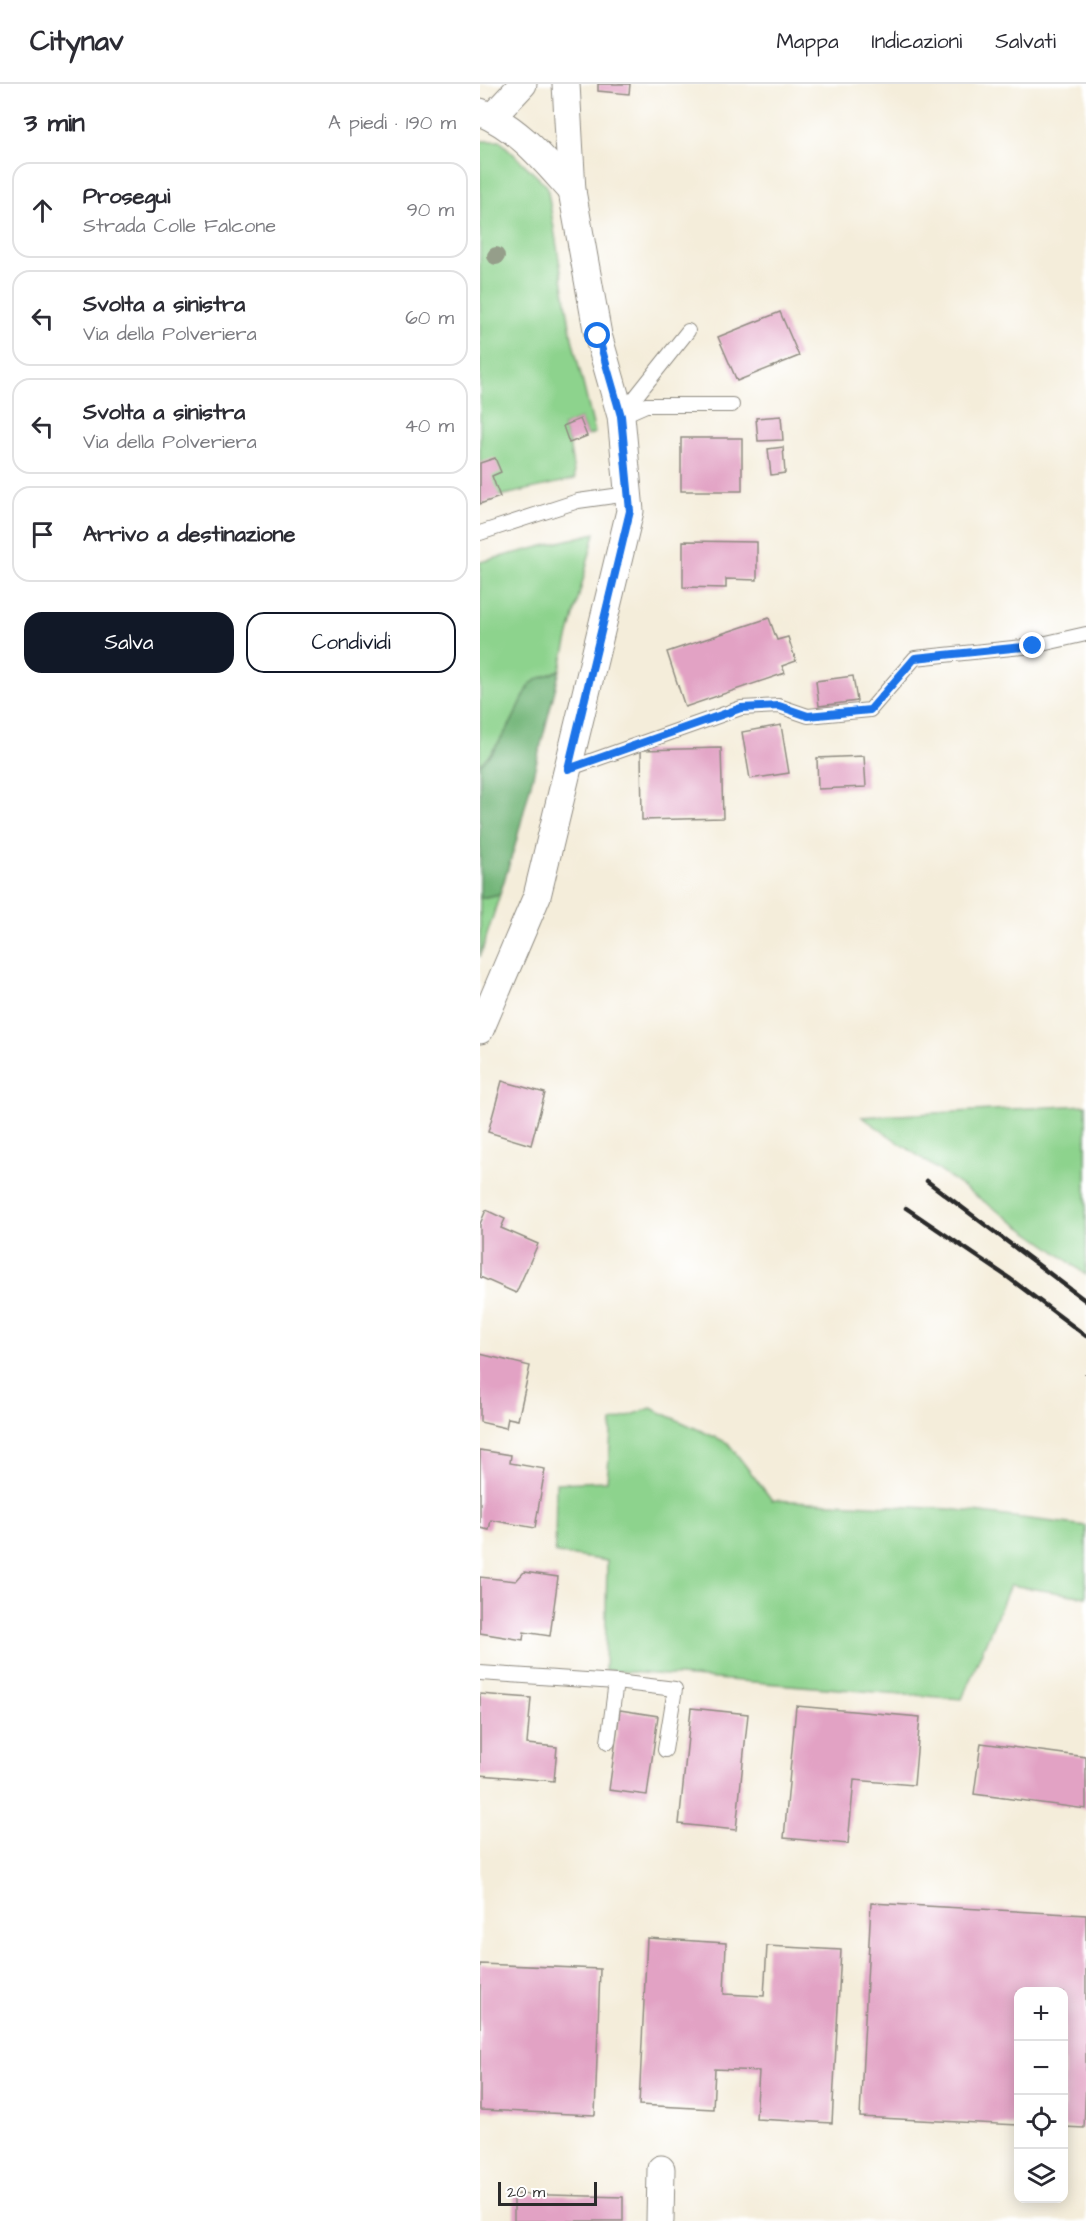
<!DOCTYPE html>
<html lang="it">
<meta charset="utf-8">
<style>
body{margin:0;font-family:"Architects Daughter",sans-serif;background:#f7f7f7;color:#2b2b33}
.controls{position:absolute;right:18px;bottom:18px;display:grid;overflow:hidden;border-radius:12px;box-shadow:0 3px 15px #0003}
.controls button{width:54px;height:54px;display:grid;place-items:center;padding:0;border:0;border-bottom:2px solid #e1e1e2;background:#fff;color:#2b2b33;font:30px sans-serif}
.scale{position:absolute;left:18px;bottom:15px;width:99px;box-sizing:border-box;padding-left:6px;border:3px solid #2b2b2b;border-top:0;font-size:16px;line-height:21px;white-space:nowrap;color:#2b2b2b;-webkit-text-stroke:4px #fff;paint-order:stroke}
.stop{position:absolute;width:18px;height:18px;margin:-14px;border:4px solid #1a73e8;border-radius:50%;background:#fff}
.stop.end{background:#1a73e8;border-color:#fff;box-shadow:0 2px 6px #0008}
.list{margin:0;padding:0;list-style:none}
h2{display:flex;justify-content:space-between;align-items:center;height:78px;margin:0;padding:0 24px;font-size:26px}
h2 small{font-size:20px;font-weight:400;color:#7c7c81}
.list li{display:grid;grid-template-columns:39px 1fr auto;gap:18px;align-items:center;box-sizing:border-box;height:96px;margin:0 12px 12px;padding:0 12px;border:2px solid #e1e1e2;border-radius:18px}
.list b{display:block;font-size:22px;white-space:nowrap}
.list p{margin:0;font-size:20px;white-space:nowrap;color:#7c7c81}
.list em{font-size:20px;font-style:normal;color:#7c7c81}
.actions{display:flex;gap:12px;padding:18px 24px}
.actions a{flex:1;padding:14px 0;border:2px solid #111827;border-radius:18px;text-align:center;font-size:21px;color:#111827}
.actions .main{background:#111827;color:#fff}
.icon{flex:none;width:33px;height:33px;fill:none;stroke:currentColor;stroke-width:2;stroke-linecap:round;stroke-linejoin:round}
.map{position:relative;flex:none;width:606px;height:2137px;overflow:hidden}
header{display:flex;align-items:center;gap:36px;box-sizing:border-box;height:84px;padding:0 30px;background:#fff;border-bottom:2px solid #e1e1e2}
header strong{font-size:28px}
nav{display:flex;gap:33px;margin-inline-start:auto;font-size:21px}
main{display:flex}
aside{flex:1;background:#fff}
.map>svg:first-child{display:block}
.green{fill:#8dd38d;stroke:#5c7f5c;stroke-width:1.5}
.forest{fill:#72b578;stroke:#4e7052;stroke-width:1.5}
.building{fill:#e2a2c4}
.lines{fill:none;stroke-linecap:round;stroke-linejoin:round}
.lane-casing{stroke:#908c82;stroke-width:16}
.street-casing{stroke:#908c82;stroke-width:29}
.path{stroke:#908c82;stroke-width:4;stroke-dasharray:1.5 4.5;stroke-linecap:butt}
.lane{stroke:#fff;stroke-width:14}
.street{stroke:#fff;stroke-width:27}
.rail{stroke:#2b2b2b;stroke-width:4.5}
.tree{fill:#959e8a}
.route{stroke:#1a73e8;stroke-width:8}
</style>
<header>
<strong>Citynav</strong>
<nav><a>Mappa</a><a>Indicazioni</a><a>Salvati</a></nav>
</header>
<main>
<aside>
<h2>3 min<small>A piedi · 190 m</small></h2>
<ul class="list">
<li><svg class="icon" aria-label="ahead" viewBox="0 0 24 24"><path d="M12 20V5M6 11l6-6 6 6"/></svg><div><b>Prosegui</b><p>Strada Colle Falcone</p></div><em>90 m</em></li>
<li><svg class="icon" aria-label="left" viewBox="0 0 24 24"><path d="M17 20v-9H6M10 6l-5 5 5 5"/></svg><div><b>Svolta a sinistra</b><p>Via della Polveriera</p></div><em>60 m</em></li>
<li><svg class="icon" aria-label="left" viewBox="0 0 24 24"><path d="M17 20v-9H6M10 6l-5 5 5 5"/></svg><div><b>Svolta a sinistra</b><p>Via della Polveriera</p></div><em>40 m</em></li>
<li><svg class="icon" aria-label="arrive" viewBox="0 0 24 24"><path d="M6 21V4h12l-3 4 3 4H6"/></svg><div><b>Arrivo a destinazione</b></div></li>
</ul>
<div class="actions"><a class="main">Salva</a><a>Condividi</a></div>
</aside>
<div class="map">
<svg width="606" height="2137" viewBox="0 0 606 2137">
<rect width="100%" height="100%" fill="#fff"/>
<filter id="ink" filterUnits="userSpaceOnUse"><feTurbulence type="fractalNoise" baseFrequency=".0167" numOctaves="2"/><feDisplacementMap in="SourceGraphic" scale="12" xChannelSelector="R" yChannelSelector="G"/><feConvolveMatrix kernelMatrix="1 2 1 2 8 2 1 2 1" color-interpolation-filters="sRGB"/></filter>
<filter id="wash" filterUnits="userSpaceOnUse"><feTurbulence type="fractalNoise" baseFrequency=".008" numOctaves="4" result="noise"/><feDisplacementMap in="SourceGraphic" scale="24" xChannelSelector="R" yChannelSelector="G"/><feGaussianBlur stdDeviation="1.35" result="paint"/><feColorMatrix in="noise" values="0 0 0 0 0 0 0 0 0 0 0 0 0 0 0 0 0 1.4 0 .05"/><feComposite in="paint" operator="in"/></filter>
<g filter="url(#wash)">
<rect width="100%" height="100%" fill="#f4edda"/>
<g class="green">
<polygon points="0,57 20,57 67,102 92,254 115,349 107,352 100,335 83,342 89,359 95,395 20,412 0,420"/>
<path d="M115 449 80 586C46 599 46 611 31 639 23 655 12 668 0 681V478Z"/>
<polygon points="20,810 0,873 0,814"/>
<polygon points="606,1021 606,1191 571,1164 382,1033"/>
<polygon points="171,1324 248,1359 292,1416 469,1425 606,1442 606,1513 530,1501 482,1615 125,1586 127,1477 75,1469 76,1399 127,1397 132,1338"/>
</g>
<polygon class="forest" points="80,586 35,762 20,810 0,814 0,681 14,666 31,639 50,600 60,594"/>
<g id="blocks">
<g class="building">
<polygon points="118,0 150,0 149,10 118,7"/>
<polygon points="300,228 319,272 257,297 238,253"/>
<polygon points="301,332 303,356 278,357 276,334"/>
<polygon points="100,335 107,352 89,359 83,342"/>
<rect x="201" y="354" width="61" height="53"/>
<polygon points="303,363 305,389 291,391 288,365"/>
<polygon points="15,374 21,388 12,392 20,413 0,420 0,379"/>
<polygon points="203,457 277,458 277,496 246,495 246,504 203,503"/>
<polygon points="289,534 297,556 308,553 316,577 302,582 305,589 205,623 187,568"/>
<polygon points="373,592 377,617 339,622 336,597"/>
<polygon points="301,641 309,689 270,695 262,648"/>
<polygon points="241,664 243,734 162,736 161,666"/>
<polygon points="384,672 386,703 338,705 337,674"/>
<polygon points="22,997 65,1009 51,1061 8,1048"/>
<polygon points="6,1126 25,1135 21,1144 58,1160 36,1209 0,1193 0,1140"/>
<polygon points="0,1270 50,1282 38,1336 28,1334 26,1344 0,1338"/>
<polygon points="0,1366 31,1371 30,1379 65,1385 55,1444 11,1436 9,1446 0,1444"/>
<polygon points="44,1488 78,1493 70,1552 44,1548 43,1556 0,1549 0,1493 36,1497"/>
<polygon points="0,1610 51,1614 47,1660 77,1663 74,1697 0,1691"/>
<polygon points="316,1622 440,1633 434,1701 374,1696 368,1760 304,1754"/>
<polygon points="211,1624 268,1630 256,1746 199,1740"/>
<polygon points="140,1626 178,1632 167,1711 129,1706"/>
<polygon points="501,1659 606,1673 606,1725 494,1710"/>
<polygon points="391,1819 606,1831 606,2000 604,2044 584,2043 584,1908 538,1908 538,2041 380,2033"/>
<polygon points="167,1854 246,1859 244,1910 284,1912 287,1862 361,1866 352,2039 276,2035 279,1987 235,1985 233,2025 159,2021"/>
<polygon points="0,1880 120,1885 115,2031 0,2026"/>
<polygon points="34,2110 143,2113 143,2137 34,2137"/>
</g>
</g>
</g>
<g filter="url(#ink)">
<use href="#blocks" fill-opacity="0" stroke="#908c82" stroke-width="1.5"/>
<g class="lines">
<g class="lane-casing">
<g id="lane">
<polyline points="142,330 208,247"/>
<polyline points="141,332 166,321 252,321"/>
<polyline points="0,449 98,417 148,410"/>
<polyline points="88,685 261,624 299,622 328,632 390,626 435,574 553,562 606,550"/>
<polyline points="0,1589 136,1598 195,1605 185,1666"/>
<polyline points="128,1658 136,1598"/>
</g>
</g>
<g class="street-casing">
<g id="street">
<path d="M0 28C39 44 64 76 92 107"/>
<polyline points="12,33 43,0"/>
<polyline points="0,946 57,812 150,427 141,332 118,251 92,107 86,0"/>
<polyline points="180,2137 181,2085"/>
</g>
</g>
<polyline class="path" points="606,1289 606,1290"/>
<use href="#lane" class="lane"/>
<use href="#street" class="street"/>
<g class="rail">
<polyline points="447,1097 606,1217"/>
<polyline points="426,1124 529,1194 606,1252"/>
</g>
</g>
<circle class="tree" cx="16" cy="172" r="9"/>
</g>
<g class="lines" filter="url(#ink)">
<polyline class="route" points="118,252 141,332 150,427 88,685 261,624 299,622 328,632 390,626 435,574 553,562"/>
</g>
</svg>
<div class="controls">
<button>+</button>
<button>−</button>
<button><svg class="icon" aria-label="locate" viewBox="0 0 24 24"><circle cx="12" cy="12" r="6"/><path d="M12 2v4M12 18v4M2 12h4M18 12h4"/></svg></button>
<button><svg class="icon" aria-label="layers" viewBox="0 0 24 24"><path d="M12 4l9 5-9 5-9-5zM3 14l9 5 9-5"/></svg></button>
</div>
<div class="scale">20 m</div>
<div class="stop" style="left:118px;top:252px"></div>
<div class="stop end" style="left:553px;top:562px"></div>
</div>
</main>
